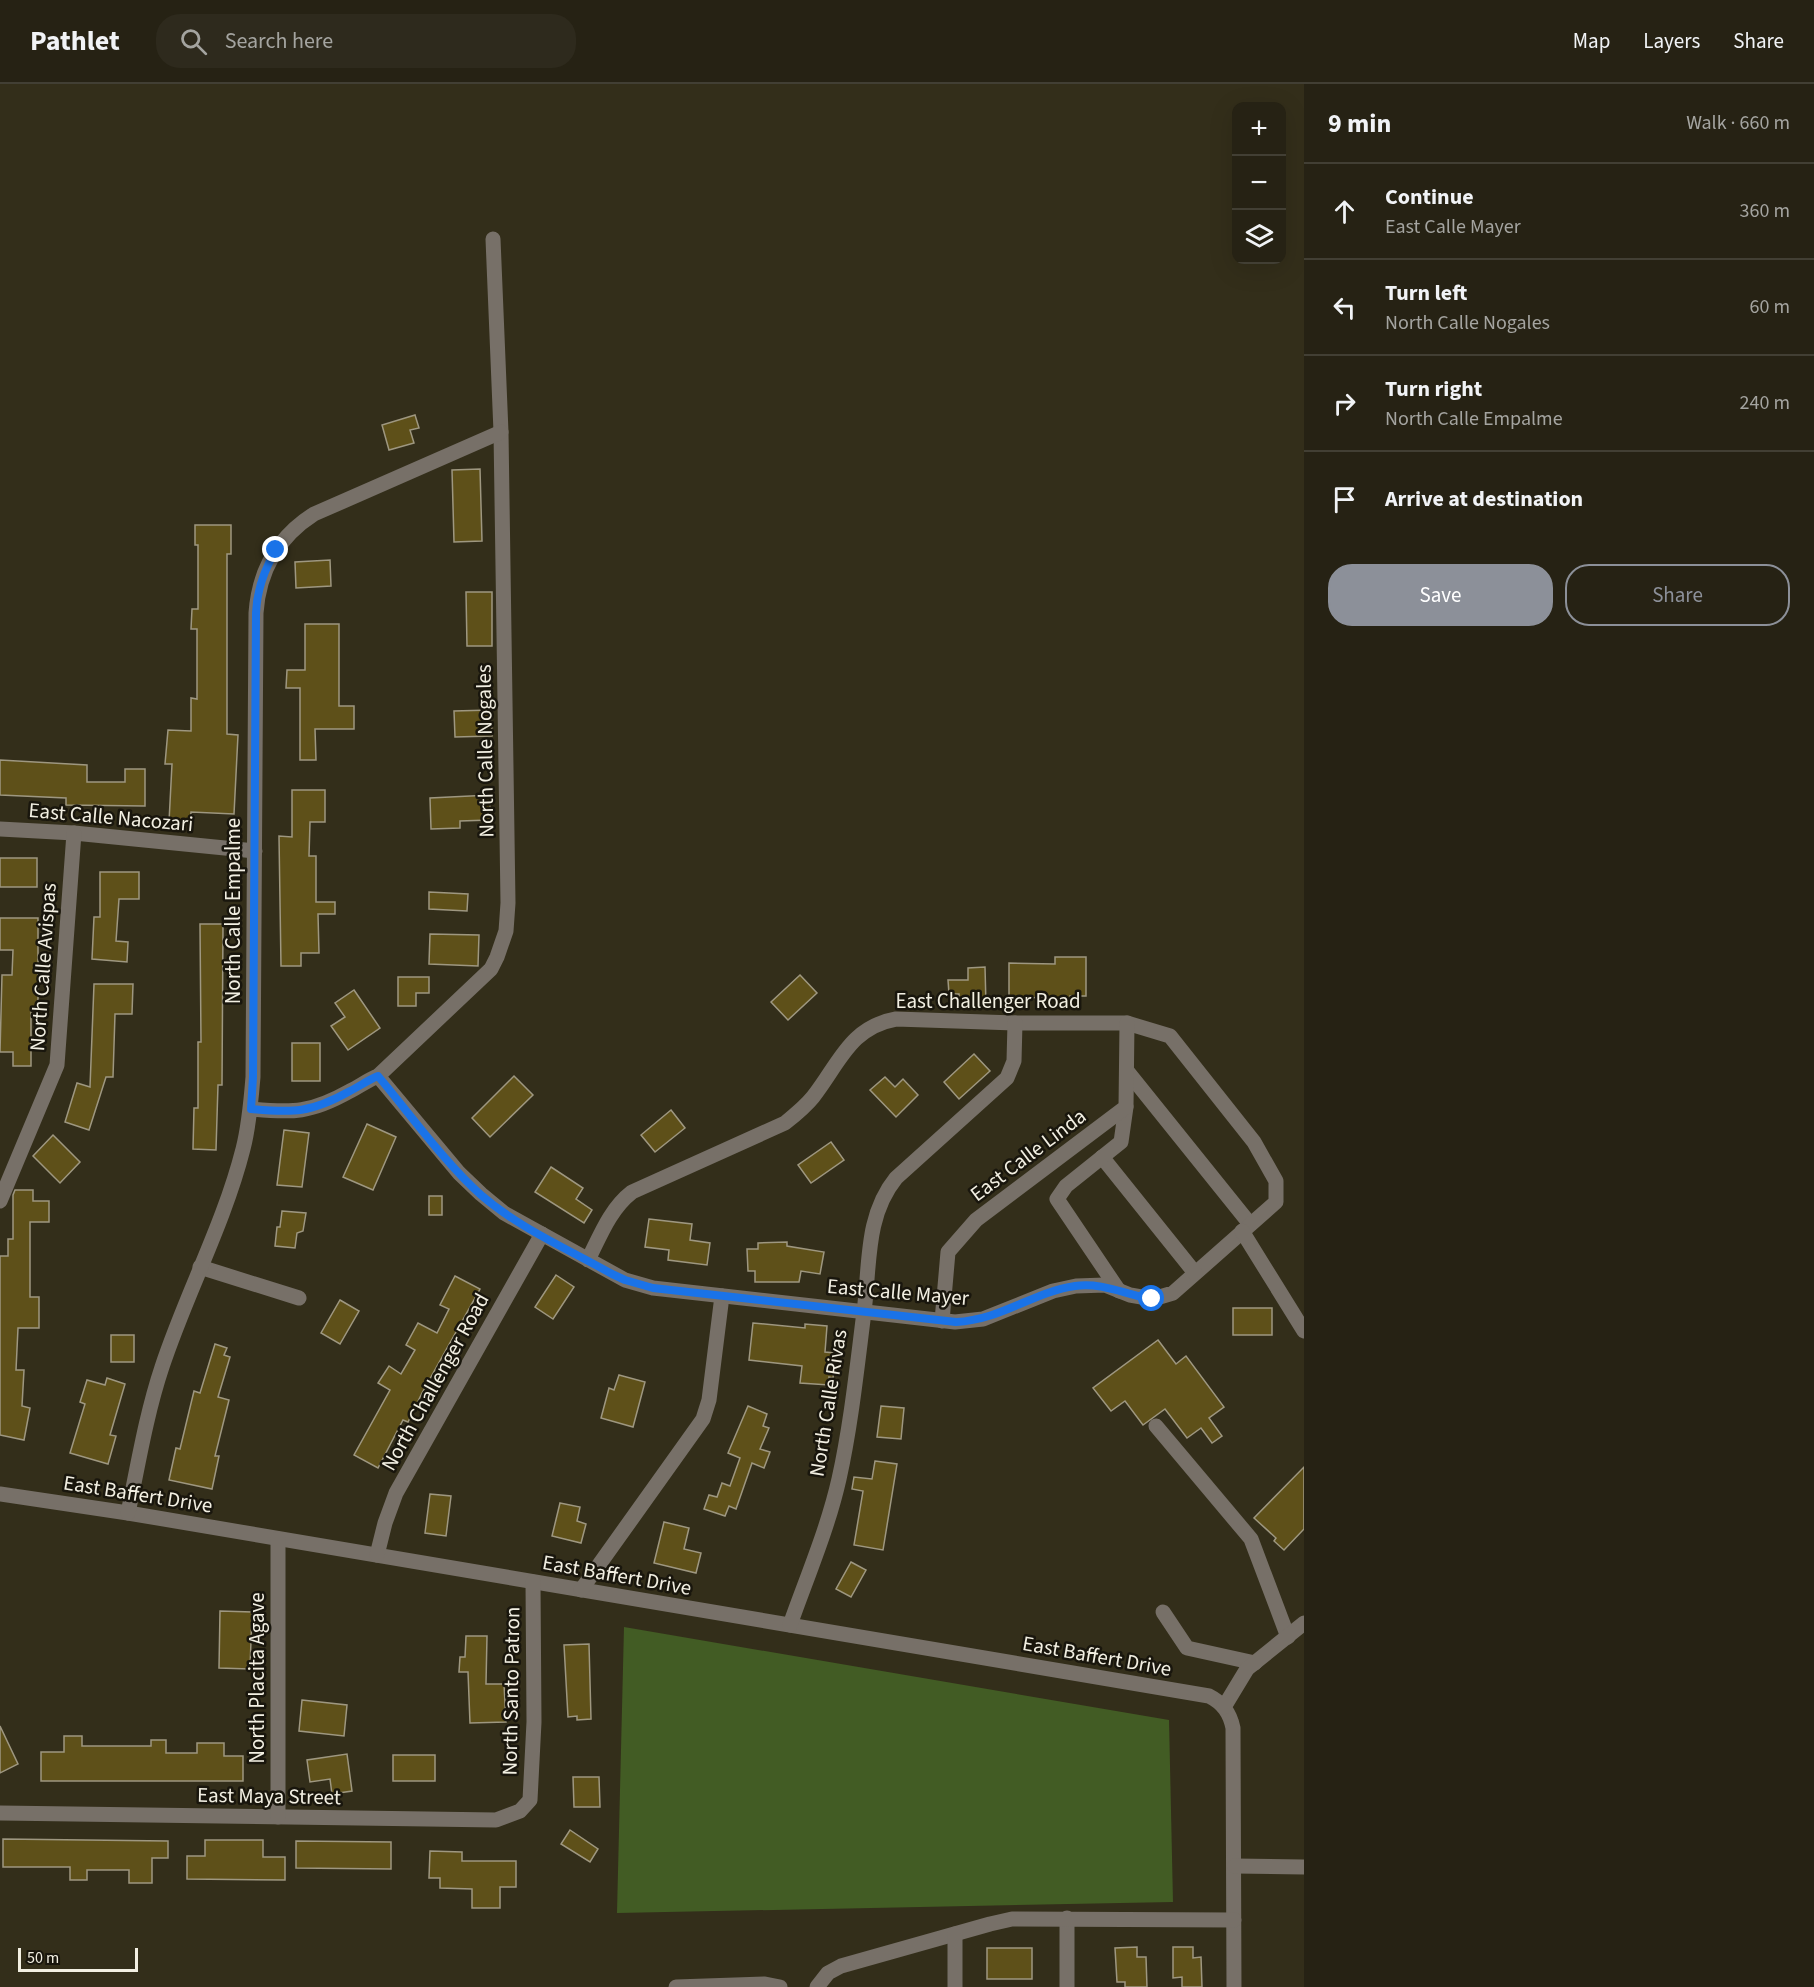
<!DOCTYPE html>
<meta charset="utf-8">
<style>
body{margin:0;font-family:"Source Sans 3",sans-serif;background:#2e2a1d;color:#f1f3f6}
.controls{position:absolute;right:18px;top:18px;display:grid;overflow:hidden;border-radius:12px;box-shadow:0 6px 24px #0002}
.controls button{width:54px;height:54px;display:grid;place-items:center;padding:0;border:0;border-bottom:2px solid #423f34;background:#262214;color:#f1f3f6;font:30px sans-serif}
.scale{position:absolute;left:18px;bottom:15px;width:120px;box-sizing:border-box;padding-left:6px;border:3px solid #f2efe2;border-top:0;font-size:16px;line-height:21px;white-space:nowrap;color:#f2efe2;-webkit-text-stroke:4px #19160d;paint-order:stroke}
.stop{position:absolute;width:18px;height:18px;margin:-14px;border:4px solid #1a73e8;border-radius:50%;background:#fff}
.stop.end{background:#1a73e8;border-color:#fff;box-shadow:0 2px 6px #0008}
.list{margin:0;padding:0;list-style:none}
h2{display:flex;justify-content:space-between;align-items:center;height:78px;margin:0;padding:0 24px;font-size:26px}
h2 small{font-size:20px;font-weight:400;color:#a4a4a0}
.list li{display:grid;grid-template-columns:39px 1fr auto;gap:18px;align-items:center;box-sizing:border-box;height:96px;padding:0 24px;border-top:2px solid #423f34}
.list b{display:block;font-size:22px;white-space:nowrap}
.list p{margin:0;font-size:20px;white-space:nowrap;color:#a4a4a0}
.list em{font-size:20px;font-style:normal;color:#a4a4a0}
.actions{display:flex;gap:12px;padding:18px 24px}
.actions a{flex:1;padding:14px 0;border:2px solid #8c9099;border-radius:24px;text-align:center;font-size:21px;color:#8c9099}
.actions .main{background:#8c9099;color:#fff}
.icon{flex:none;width:33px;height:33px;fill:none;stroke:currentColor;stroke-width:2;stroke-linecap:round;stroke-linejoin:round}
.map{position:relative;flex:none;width:1304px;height:1903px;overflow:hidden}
header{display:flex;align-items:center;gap:36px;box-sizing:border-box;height:84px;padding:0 30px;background:#262214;border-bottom:2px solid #423f34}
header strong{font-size:28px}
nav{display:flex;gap:33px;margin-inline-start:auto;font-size:21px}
.search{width:420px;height:54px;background:#2e2a1d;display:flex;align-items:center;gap:15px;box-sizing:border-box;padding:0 21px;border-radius:24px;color:#a4a4a0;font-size:22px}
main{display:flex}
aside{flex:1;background:#262214}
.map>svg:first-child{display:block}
.green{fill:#425c24}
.building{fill:#5e5019;stroke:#9e9780;stroke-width:1.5}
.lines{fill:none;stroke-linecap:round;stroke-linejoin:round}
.minor{stroke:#777068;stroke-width:15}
.route{stroke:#1a73e8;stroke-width:8}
.labels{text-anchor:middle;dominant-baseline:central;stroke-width:5;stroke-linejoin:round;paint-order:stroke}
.street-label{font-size:21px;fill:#f2efe2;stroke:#19160d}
</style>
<header>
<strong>Pathlet</strong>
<div class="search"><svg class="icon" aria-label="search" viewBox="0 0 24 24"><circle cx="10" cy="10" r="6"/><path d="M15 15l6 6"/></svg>Search here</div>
<nav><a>Map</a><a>Layers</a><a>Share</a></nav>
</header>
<main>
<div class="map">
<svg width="1304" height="1903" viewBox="0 0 1304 1903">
<rect width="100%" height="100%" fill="#332e1a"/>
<polygon class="green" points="624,1543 1169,1636 1173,1818 617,1829"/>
<g class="building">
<polygon points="415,331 419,344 410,346 414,359 389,366 382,341"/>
<polygon points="480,385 482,457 454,458 452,386"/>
<polygon points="195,441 231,441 231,470 227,470 227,650 238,651 234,730 191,728 190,739 169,738 172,680 165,680 168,646 191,647 191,614 197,615 197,545 191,545 192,525 198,525 198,461 195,461"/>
<polygon points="330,476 331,502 296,504 295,478"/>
<polygon points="466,508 492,508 492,562 467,562"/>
<polygon points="305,540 339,540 339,622 354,622 354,645 315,645 316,676 300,676 300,604 286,604 287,586 305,586"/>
<polygon points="491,626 492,652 455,653 454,627"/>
<polygon points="0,676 87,681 87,698 125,698 125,685 145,685 145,722 66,721 66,714 0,711"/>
<polygon points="292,706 325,706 325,738 310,738 309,772 316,772 316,818 335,818 335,830 318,830 319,869 301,869 301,882 281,882 279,752 292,753"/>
<polygon points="490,711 490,736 460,737 460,744 431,745 430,714"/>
<rect x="0" y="774" width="37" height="29"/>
<polygon points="100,788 139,788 139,815 119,815 116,857 128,858 127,878 92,875 94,833 100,833"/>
<polygon points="429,808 468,810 467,827 429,825"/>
<polygon points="0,834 38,834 38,925 31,925 31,982 13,982 13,968 0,968 2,891 12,891 13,866 0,866"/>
<polygon points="200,840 223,840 222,1001 218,1001 216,1066 193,1065 194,1024 198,1024 198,958 201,958"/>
<polygon points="430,850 479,851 478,882 429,880"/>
<polygon points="1055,873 1086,873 1086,912 1070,912 1070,920 1055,920 1055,914 1009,913 1009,879 1055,880"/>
<polygon points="985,883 986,921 959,921 959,910 949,910 948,896 968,896 968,884"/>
<polygon points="800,891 817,909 788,936 771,918"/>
<polygon points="398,893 429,893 429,909 416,909 416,922 398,922"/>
<polygon points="94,900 133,900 132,930 115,930 113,993 106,993 89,1046 65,1038 77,999 90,1003"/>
<polygon points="354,906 380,944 348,966 331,942 345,933 335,919"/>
<rect x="292" y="959" width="28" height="38"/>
<polygon points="974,970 990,987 959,1015 944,998"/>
<polygon points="514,992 533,1011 490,1053 472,1034"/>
<polygon points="885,993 895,1003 903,995 918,1011 896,1033 870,1006"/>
<polygon points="671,1026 685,1044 655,1068 641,1051"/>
<polygon points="367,1040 396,1053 373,1106 343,1093"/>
<polygon points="284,1046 309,1049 302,1103 277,1101"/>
<polygon points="53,1051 80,1078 60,1099 33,1072"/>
<polygon points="831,1058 844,1076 811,1099 798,1081"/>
<polygon points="551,1083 583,1104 576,1115 592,1126 584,1139 535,1108"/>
<polygon points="15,1106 33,1106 33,1117 49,1117 49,1138 30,1138 30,1213 39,1213 39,1244 18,1244 16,1286 24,1286 22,1322 30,1324 24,1356 0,1351 0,1172 8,1172 8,1155 13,1155 13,1111"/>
<rect x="429" y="1112" width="13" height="19"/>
<polygon points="282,1127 306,1129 303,1147 297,1149 295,1164 275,1162 277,1143 280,1143"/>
<polygon points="649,1135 692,1140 690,1156 710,1159 707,1181 668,1176 669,1166 645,1163"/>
<polygon points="787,1158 787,1162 824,1168 820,1190 801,1187 799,1198 755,1198 755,1187 748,1187 747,1165 758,1165 758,1159"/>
<polygon points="556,1191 574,1203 553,1235 535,1223"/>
<polygon points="455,1192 480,1205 422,1309 408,1338 403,1336 378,1384 354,1371 390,1306 378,1299 389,1282 401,1290 415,1266 406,1261 418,1239 437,1249 449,1225 440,1221"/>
<polygon points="340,1216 359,1227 340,1260 321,1249"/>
<rect x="1233" y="1224" width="39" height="27"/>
<polygon points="753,1239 805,1244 805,1240 827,1242 825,1268 835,1269 833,1294 829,1293 829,1301 800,1299 802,1282 749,1276"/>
<rect x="111" y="1251" width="23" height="27"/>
<polygon points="1158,1256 1176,1280 1186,1272 1224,1323 1209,1334 1222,1352 1212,1359 1201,1344 1187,1354 1165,1325 1143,1341 1125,1317 1111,1327 1093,1304"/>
<polygon points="215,1260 227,1264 224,1271 230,1273 218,1313 229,1316 215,1372 219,1372 212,1405 169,1396 176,1364 180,1365 194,1307 200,1309"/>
<polygon points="619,1291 645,1298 633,1343 601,1334 609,1304 614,1306"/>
<polygon points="107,1294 125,1300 110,1351 116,1352 108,1380 70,1369 85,1320 80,1318 87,1296 105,1301"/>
<polygon points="748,1322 767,1330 763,1342 769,1344 760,1365 770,1368 764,1384 752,1379 736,1425 729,1422 725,1432 704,1425 709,1411 717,1413 722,1399 730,1402 740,1374 728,1369"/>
<polygon points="881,1322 904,1324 901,1355 877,1353"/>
<polygon points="875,1377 897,1380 883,1466 854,1461 863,1407 852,1405 854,1393 872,1395"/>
<polygon points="1304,1383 1304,1445 1284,1466 1274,1457 1276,1454 1254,1434"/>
<polygon points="430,1410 451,1412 446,1452 425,1449"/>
<polygon points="560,1419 580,1423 577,1437 586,1440 581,1459 552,1452"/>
<polygon points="664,1438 689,1444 684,1465 701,1469 696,1489 654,1479"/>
<polygon points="851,1478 866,1486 851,1513 836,1505"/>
<polygon points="220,1527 252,1528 250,1585 219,1584"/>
<polygon points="466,1552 487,1552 486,1600 504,1600 506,1638 470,1639 468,1588 459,1588 460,1573 465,1573"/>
<polygon points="589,1560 591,1635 577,1636 577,1632 568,1633 564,1561"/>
<polygon points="302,1616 347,1621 344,1652 299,1647"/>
<polygon points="0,1642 18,1680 0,1689"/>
<polygon points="64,1652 82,1652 82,1662 151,1662 151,1656 166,1656 166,1669 197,1669 197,1659 224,1659 224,1672 243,1672 243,1697 41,1697 41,1668 64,1668"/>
<polygon points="347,1670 352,1707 332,1710 330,1695 310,1698 307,1676"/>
<rect x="393" y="1671" width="42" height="26"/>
<polygon points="573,1693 599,1693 600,1723 574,1723"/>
<polygon points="570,1746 598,1765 590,1778 561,1760"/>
<polygon points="3,1755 168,1757 168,1774 152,1774 152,1799 129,1799 129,1786 87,1786 87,1796 70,1796 70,1783 3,1783"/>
<polygon points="205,1756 263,1756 263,1773 285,1773 285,1796 187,1795 187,1772 205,1772"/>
<polygon points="296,1757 391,1758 391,1785 296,1784"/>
<polygon points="430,1767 462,1768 462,1777 516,1777 516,1803 500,1803 500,1824 472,1824 472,1805 440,1804 440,1794 429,1794"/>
<polygon points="1137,1863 1137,1873 1146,1873 1147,1903 1125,1903 1125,1898 1117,1898 1115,1864"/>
<polygon points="1173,1863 1193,1863 1193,1874 1201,1873 1202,1903 1182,1903 1182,1893 1173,1894"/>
<rect x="987" y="1864" width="45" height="31"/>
</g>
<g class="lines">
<g class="minor">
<polyline points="0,745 74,749 255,767"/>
<polyline points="1127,987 1250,1140"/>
<path d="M378 992 459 1089 481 1110 504 1129 625 1196 653 1204 955 1238 983 1235 1053 1207 1076 1202 1105 1201 1130 1211 1153 1215 1173 1209 1276 1118V1097L1254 1058 1170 952 1127 939H1015L896 935C850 943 839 980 813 1013 805 1023 795 1031 785 1039L632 1108C610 1125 600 1152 588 1176"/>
<path d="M251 1025C293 1029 311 1029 350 1007 360 1002 368 996 378 992L491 885 497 873 506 847 508 819 501 348 493 155"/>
<polyline points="1102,1073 1195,1189"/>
<polyline points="0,1117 57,981 74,749"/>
<polyline points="1242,1147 1304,1247"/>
<polyline points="200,1183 299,1214"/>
<polyline points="1119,1207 1057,1115 1066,1102 1121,1058 1126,1023"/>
<polyline points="942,1237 948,1168 976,1136 1126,1023 1127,939"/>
<polyline points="1156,1342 1251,1455 1288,1553"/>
<path d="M0 1410 128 1429 1209 1612C1223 1619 1230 1629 1233 1644L1234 1903"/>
<path d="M128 1429C138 1381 146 1331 162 1283 186 1210 224 1140 243 1065 249 1042 251 1018 253 993L256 529C259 486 278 453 314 430L501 348"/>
<polyline points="377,1471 385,1439 396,1409 542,1150"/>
<polyline points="581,1506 703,1335 709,1316 722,1212"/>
<polyline points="1163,1528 1187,1564 1255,1579"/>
<path d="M790 1541C807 1493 828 1444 839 1395 851 1341 857 1283 864 1228 870 1182 865 1132 896 1094L1007 994 1014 977 1015 939"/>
<polyline points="1224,1623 1247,1585 1304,1539"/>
<polyline points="0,1729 496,1736 520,1727 530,1716 534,1638 533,1498"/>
<polyline points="278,1733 278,1455"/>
<polyline points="1235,1782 1304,1783"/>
<polyline points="1067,1834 1067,1903"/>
<polyline points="676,1903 765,1900 780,1903"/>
<polyline points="817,1903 828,1889 841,1882 990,1840 1012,1835 1234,1836"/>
<polyline points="955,1903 955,1850"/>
</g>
</g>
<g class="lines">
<path class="route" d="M276 466C264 486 257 505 256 529L253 993 251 1025C293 1029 311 1029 350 1007 360 1002 368 996 378 992 410 1030 445 1079 481 1111 519 1144 568 1165 612 1190L625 1196 653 1204 956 1238C1001 1236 1033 1208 1075 1202 1103 1198 1126 1211 1152 1215"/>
</g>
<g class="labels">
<g class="street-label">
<text transform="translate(485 667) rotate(-91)">North Calle Nogales</text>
<text transform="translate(111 733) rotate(5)">East Calle Nacozari</text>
<text transform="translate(233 827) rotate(-90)">North Calle Empalme</text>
<text transform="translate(43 883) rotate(-86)">North Calle Avispas</text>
<text x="988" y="917">East Challenger Road</text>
<text transform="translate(1028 1071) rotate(-37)">East Calle Linda</text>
<text transform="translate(898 1208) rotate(5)">East Calle Mayer</text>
<text transform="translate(435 1298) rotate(-61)">North Challenger Road</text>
<text transform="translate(828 1319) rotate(-81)">North Calle Rivas</text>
<text transform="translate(138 1410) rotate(9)">East Baffert Drive</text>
<text transform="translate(617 1491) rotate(10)">East Baffert Drive</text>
<text transform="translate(1097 1572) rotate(10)">East Baffert Drive</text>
<text transform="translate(257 1594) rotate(-90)">North Placita Agave</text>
<text transform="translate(511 1607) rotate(-89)">North Santo Patron</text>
<text transform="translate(269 1712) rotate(1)">East Maya Street</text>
</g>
</g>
</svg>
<div class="controls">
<button>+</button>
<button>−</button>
<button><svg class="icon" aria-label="layers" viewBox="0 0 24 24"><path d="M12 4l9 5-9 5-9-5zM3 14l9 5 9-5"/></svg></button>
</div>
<div class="scale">50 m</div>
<div class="stop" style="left:1152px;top:1215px"></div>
<div class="stop end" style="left:276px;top:466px"></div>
</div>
<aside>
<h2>9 min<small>Walk · 660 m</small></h2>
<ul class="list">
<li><svg class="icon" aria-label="ahead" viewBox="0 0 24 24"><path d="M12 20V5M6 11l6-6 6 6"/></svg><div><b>Continue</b><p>East Calle Mayer</p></div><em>360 m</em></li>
<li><svg class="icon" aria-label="left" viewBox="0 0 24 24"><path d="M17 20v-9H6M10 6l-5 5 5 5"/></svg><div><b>Turn left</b><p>North Calle Nogales</p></div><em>60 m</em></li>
<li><svg class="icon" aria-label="right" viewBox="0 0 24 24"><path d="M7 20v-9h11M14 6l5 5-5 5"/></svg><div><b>Turn right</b><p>North Calle Empalme</p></div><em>240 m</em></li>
<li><svg class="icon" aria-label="arrive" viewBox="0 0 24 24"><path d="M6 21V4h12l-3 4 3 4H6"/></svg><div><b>Arrive at destination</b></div></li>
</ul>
<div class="actions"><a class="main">Save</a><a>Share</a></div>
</aside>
</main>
